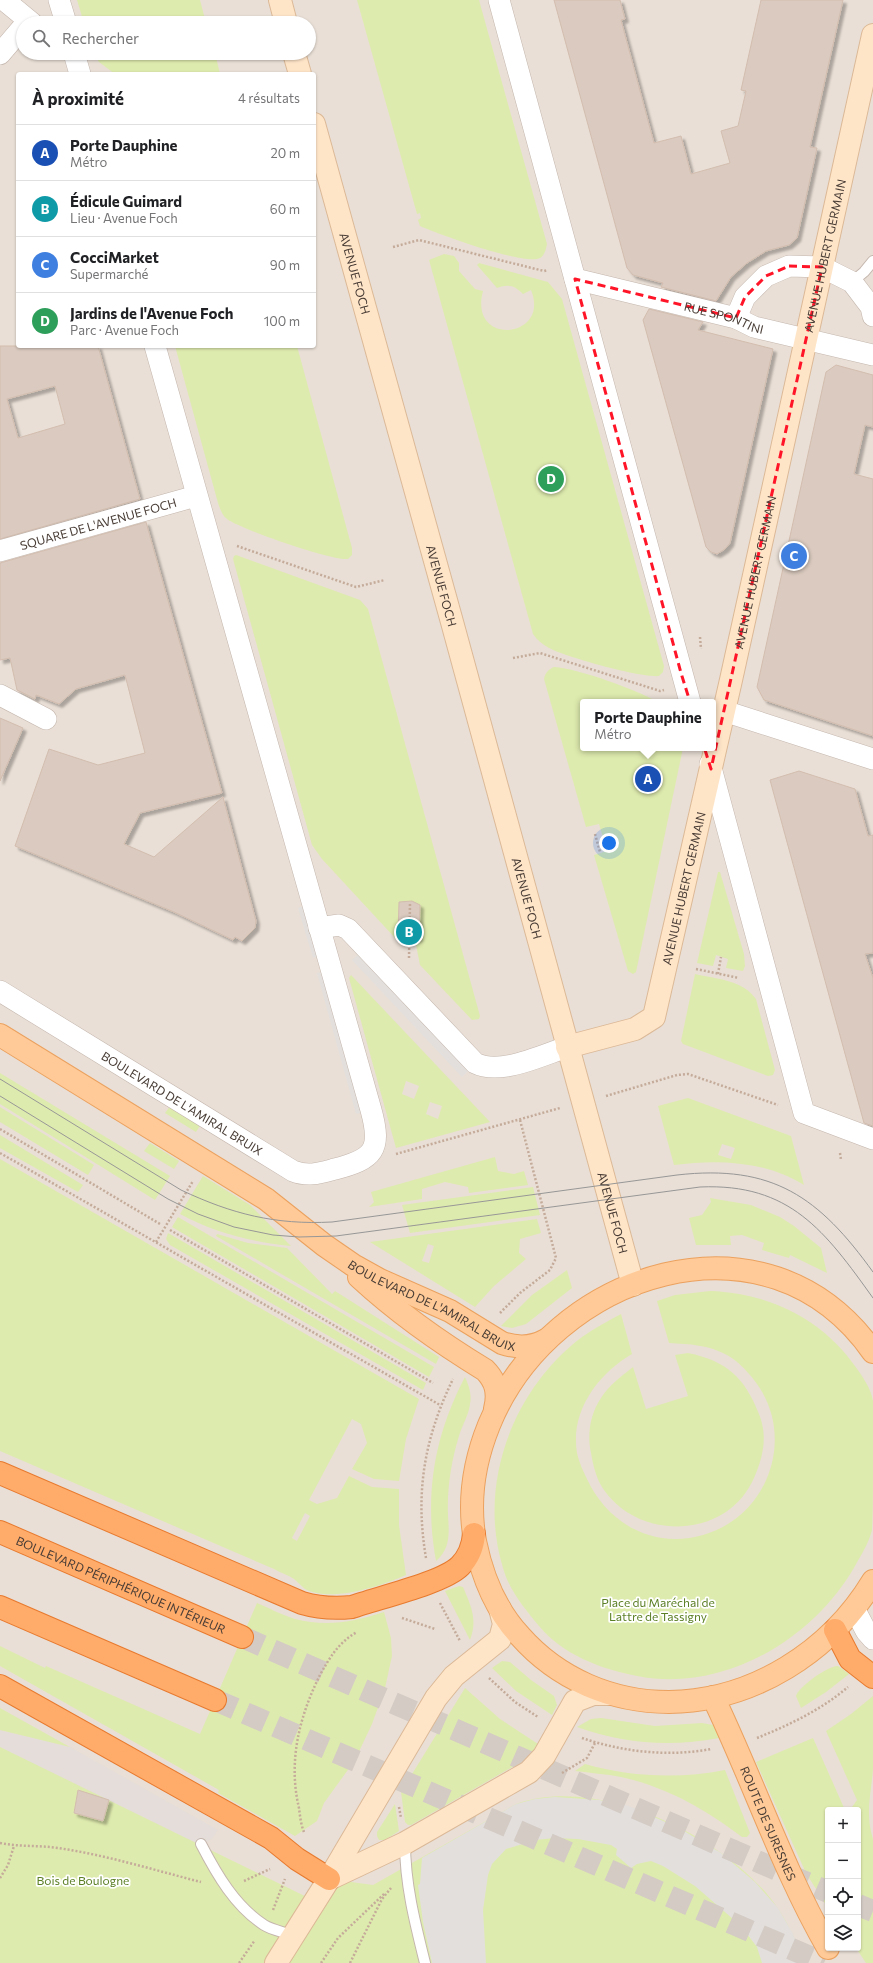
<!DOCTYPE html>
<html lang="fr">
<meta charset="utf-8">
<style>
body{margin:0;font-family:Commissioner,sans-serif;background:#f6f6f6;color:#202124}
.controls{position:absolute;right:12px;bottom:12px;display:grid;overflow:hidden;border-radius:4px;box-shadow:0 1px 3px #0004}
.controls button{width:36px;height:36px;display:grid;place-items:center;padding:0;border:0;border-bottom:1px solid #e0e0e0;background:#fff;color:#202124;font:20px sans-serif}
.you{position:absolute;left:609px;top:843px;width:14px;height:14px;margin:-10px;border:3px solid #fff;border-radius:50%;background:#1a73e8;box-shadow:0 0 0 6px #1a73e833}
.badge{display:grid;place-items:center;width:26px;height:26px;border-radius:50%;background:#ff1527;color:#fff;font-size:13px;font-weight:700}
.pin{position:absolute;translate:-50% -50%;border:2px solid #fff;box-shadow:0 1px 4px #0006}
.popup{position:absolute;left:580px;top:699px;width:136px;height:52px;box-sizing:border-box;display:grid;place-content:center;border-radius:4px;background:#fff;filter:drop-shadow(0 1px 3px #0005);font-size:13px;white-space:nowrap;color:#757577}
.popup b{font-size:15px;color:#202124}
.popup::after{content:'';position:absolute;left:50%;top:100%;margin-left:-8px;border:8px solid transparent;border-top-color:#fff}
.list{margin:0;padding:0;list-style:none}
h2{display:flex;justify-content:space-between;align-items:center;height:52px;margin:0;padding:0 16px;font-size:17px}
h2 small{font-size:13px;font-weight:400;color:#757577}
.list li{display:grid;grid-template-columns:26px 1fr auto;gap:12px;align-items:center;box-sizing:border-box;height:56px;padding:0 16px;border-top:1px solid #e0e0e0}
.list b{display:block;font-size:15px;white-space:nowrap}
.list p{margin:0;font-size:13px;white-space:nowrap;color:#757577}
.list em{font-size:13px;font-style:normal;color:#757577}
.icon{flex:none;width:22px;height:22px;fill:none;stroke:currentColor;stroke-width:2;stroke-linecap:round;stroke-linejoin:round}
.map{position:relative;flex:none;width:873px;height:1963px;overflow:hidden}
.search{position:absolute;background:#fff;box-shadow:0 1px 3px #0004;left:16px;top:16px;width:300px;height:44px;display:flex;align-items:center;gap:10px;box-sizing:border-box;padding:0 14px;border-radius:22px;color:#757577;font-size:15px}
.panel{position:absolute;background:#fff;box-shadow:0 1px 3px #0004;left:16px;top:72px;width:300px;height:276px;border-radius:4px}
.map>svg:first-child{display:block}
.residential{fill:#e9dfd6;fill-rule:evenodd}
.industrial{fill:#e4ddd9}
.green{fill:#deebae;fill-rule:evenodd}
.parking{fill:#e3dfdd}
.building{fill:#dacabf;stroke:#d3bdaf;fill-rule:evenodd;filter:url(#shadow)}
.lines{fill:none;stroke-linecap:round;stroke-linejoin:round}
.highway-tunnel{stroke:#d3cbc4;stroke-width:22;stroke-dasharray:22 11;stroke-linecap:butt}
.lane-casing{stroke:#c4b6ad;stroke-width:12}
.street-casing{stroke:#c4b6ad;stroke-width:22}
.secondary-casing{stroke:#dbb997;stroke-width:24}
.primary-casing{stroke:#eba15f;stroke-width:24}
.highway-casing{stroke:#e77a2f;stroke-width:24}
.path{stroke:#c4ab9a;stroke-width:2.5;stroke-dasharray:2 2;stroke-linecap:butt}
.lane{stroke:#fff;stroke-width:10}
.street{stroke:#fff;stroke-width:21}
.secondary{stroke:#ffe5c8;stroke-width:22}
.primary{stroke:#ffca97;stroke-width:22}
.highway{stroke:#ffab69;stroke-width:22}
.tram{stroke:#979797;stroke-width:1}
.marked{fill:none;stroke:#ff1527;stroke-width:3;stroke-dasharray:8 5;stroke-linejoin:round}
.labels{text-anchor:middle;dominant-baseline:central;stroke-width:3.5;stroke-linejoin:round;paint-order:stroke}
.street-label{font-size:12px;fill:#493d36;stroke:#fff}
.park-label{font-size:12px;fill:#5b7f25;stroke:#fff}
</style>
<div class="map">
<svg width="873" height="1963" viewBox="0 0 873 1963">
<defs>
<filter id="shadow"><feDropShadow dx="3.5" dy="3.5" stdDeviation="1" flood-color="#0004"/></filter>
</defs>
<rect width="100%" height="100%" fill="#f5eee8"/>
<path class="residential" d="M0 0H873V1963H0ZM23 23H309V53H23ZM18 74H314V346H18ZM583 702H713V748H583ZM828 1810H858V1948H828Z"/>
<polygon class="industrial" points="0,1730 70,1747 218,1830 212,1839 193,1849 0,1786"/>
<g class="green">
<polygon points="77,0 200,0 206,23 84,23"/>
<path d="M357 0H479L547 244C546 249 545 255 540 258 525 266 438 234 420 226L418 220 421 218 420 213 417 214Z"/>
<polygon points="93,53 215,53 220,74 115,74 99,62"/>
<path d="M444 254 454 256 459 263V271L475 289 483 291C468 347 551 339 531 290L523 294C514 285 508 284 497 288L477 265 479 263 548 282 562 299 664 666 663 672 659 676C641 678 566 657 549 648 542 644 537 640 533 634L429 260Z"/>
<path d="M175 346H297L352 548V555L348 559C332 561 240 529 227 519 222 515 220 509 218 503Z"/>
<polygon points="236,555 360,600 368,609 480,1016 479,1019 472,1020 420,965 415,940 409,941 396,939 322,859 312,845 233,559 234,556"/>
<path d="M554 667C580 669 634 689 658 702H583V748H683L636 972 633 974 628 971 594 855 607 851 599 824 586 827 544 679C545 673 549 669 554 667Z"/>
<polygon points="718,872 720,872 744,954 745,966 743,971 726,968 728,959 716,955 713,966 697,963"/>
<path d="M695 974C716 979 743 980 756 999L775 1070 773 1075 768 1076 683 1044 681 1041Z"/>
<path d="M351 975 352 976 490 1122 396 1148 349 978ZM406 1081 419 1086 414 1099 402 1094ZM430 1102 442 1106 438 1119 426 1114Z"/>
<polygon points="0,1073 170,1176 155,1200 0,1104"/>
<path d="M688 1098 791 1136 804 1185C765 1161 719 1159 674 1165L658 1106ZM722 1144 735 1148 731 1159 718 1155Z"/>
<polygon points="171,1105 201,1124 196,1132 165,1113"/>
<polygon points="0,1107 94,1165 88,1175 0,1122"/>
<polygon points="0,1135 83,1185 78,1192 0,1148"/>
<polygon points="150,1143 179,1161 174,1169 144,1151"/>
<polygon points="495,1157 498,1171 514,1174 524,1171 528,1185 469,1193 468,1187 445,1182 422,1189 422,1199 369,1207 374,1202 371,1192"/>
<path d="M0 1159 419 1399 406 1439 399 1481 374 1479 352 1469 367 1443 361 1424 352 1419 309 1500 317 1504 337 1498 349 1476 372 1487 399 1489V1525L406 1575C381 1586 331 1603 305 1589 301 1586 298 1582 294 1579 288 1575 281 1573 274 1569L0 1451ZM305 1513 310 1516 297 1541 292 1538Z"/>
<path d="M203 1176 250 1205 291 1246C252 1242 215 1233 180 1214Z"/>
<polygon points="533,1187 540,1215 410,1233 402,1205"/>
<polygon points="710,1198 751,1205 780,1217 794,1226 821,1248 827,1273 790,1255 789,1258 762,1250 764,1243 742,1235 730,1236 731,1245 696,1245 689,1218 702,1215 711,1202"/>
<polygon points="178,1217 434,1367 429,1377 172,1227"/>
<path d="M537 1219 541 1233 520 1239 519 1253 526 1259 494 1286 475 1307 370 1242ZM428 1244 434 1246 429 1263 422 1261Z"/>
<polygon points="168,1233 426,1383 423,1390 170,1245 166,1239"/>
<polygon points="217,1234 248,1243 287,1248 332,1294 335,1291 439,1357 436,1364 216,1236"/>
<polygon points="567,1270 572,1288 526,1324 512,1328 501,1326 532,1295"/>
<path d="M710 1291C768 1293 821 1318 855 1366 862 1376 871 1388 873 1401 873 1422 873 1446 873 1468 873 1485 873 1515 872 1530 869 1543 861 1555 855 1566 813 1640 723 1693 637 1676 601 1669 563 1655 539 1626 525 1609 509 1590 503 1568 477 1484 513 1389 582 1337 595 1328 608 1321 621 1314L632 1354C598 1374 570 1411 577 1453 579 1462 583 1471 587 1479 608 1524 653 1549 703 1535 770 1516 797 1434 754 1380 747 1371 738 1361 727 1355 709 1345 689 1344 669 1343L657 1301 675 1295Z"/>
<path d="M688 1353C727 1361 745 1378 759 1414 768 1436 763 1458 754 1478 727 1540 637 1542 602 1487 596 1477 593 1465 591 1453 587 1435 590 1414 601 1398 609 1385 622 1376 633 1367L646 1409 688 1396 675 1355Z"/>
<path d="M465 1377C469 1386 472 1394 470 1404 469 1415 462 1425 459 1436 451 1462 447 1488 448 1515 449 1533 451 1548 436 1561 424 1496 434 1436 465 1377Z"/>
<path d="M459 1586 463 1587C471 1606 478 1620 470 1640L445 1591Z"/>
<path d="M257 1603C269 1608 282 1615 295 1619 326 1627 354 1622 384 1612L391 1638 392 1656 385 1688 372 1724 355 1760 324 1803 317 1821 295 1836 218 1793 219 1790 0 1666V1646L45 1668 46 1666 200 1734Z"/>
<polygon points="502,1661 510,1662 531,1680 554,1696 557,1705 552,1715 516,1691 492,1668"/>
<path d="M838 1666 849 1674 826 1692 801 1708 796 1696C798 1687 829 1665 838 1666Z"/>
<polygon points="465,1688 500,1719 538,1744 532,1753 521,1762 411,1825 408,1825 405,1822 401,1792"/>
<path d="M873 1696C873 1720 873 1745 873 1769 871 1795 865 1813 873 1839V1963H866L856 1948H858V1810H845L852 1807 857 1800 826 1731 851 1714Z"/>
<polygon points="0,1708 70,1747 0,1730"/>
<path d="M601 1718 655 1726 702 1723 713 1725 719 1734V1738C670 1747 624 1744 577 1727L591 1719Z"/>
<polygon points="813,1738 845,1810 828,1810 828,1908 806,1873 756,1762"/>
<path d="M0 1747 315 1901 329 1879 373 1885 516 1804C596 1775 715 1833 767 1894 785 1915 795 1938 805 1963H0Z"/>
<path d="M585 1764C631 1777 679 1779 725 1770L750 1833 747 1837H742C707 1810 664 1786 621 1777 606 1774 590 1773 575 1771Z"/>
<polygon points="395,1804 399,1831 385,1840 379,1840 377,1836 377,1832"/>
</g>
<g class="parking">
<polygon points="306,905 320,955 313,958 298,908"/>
<polygon points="358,955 468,1071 462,1077 352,960"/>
<polygon points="324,971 364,1112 356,1114 317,973"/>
<polygon points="555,1797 599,1800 629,1806 679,1828 721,1853 755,1882 778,1908 792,1932 805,1963 762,1963 757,1947 741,1926 695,1886 663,1866 651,1861 646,1862 637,1864 631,1868 616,1855 617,1849 611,1845 578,1839 555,1838 535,1840 506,1849 492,1864 488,1875 483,1910 486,1963 432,1963 423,1922 418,1885 420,1884 422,1858 516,1804 535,1799"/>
</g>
<g class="building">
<polygon points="554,0 620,0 625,19 621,20 654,143 681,136 691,174 730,163 721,131 738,126 746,91 741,90 761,0 843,0 810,147 817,148 797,238 789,245 766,251 747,263 731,277 716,301 661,287 663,283 633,275 627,268"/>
<polygon points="649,309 703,322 698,330 773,349 730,543 725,549 717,554 711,552 706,547 643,320"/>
<path d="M0 346H98L140 499 0 539ZM55 386 65 424 18 438 7 399Z"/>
<polygon points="836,365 873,375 873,427 865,425 854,474 873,479 873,736 764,700 757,687 826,372"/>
<polygon points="146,522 222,793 140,813 124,844 154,857 223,797 256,921 255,928 242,941 235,937 233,940 174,912 15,846 49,749 98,765 145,753 125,675 76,689 59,704 36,695 35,699 17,690 10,658 0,660 0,563"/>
<polygon points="0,718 23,728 0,781"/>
<polygon points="799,771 855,789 868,836 873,835 873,953 865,954 873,978 873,1126 864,1123 770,780"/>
<polygon points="412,901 420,905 419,938 407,941 398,935 399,902"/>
<polygon points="78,1790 109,1800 103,1821 74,1813"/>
</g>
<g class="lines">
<g class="highway-tunnel">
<polyline points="242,1637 828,1892"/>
<polyline points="215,1700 824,1963"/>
<polyline points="858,1905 873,1911"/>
</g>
<g class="lane-casing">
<g id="lane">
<polyline points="852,282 864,272 873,261"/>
<path d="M405 1843C405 1884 415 1923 425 1963"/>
<path d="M201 1844C217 1875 235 1906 264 1925 272 1930 284 1932 294 1936"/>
</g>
</g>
<g class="street-casing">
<g id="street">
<polyline points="4,0 32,23"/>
<polyline points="59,0 66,23"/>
<polyline points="499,0 690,702"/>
<polyline points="74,53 80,74"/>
<polyline points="0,54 23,27"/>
<path id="s1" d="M575 279 736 318 754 327 873 355"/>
<polyline points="736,318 745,297 766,276 789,266 822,267 852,282 871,307 873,316"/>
<path id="s2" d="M0 551 196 496"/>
<polyline points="0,695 46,719"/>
<polyline points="724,711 873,759"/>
<polyline points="710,764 804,1113 873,1139"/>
<path d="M319 928 339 925 348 929 475 1063C500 1076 542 1055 567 1047"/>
<path id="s3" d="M0 991 293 1171C308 1177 320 1173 335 1169 374 1159 382 1150 371 1110L155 346"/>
<polyline points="854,1608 866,1631 873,1639"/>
</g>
</g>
<g class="secondary-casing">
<g id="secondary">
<polyline points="280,0 286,23"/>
<polyline points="294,53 300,74"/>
<path id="s4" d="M314 124 452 622 633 1285"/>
<path id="s5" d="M567 1047 635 1029 654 1017 731 680 873 35"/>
<polyline points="329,1879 405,1843 529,1772 544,1756 575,1701 593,1694 609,1694"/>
<polyline points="276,1963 329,1879 436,1698 454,1676 500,1639 504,1624 500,1609"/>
</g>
</g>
<g class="primary-casing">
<g id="primary">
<path id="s6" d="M0 1035 266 1199 324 1245 353 1265 380 1280 450 1311 502 1343C517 1348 532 1348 546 1340"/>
<path d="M359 1277C399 1314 439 1342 485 1370 496 1381 499 1393 495 1409"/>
<path d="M873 1352C767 1201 551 1272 489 1425 474 1462 468 1502 475 1541 482 1576 495 1609 520 1636 558 1679 612 1702 669 1702 753 1701 830 1652 873 1581"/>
<path id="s7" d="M713 1697C753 1780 782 1868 828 1948"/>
</g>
</g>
<g class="highway-casing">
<g id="highway">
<path d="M0 1473 302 1603C319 1608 334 1609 352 1607 377 1598 443 1583 460 1566 469 1557 473 1546 474 1534"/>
<path id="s8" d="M0 1532 242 1637"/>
<polyline points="0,1607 215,1700"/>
<polyline points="835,1630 850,1659 873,1677"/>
<polyline points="0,1686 271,1838 297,1859 329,1879"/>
</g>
</g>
<g class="path">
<polyline points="393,247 419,240 544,271 548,270"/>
<polyline points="237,546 356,587 385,580"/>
<polyline points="700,637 701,649"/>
<polyline points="513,658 540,653 660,691 664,690"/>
<polyline points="595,834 600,852"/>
<polyline points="409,958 410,903"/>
<polyline points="696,969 739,978"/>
<polyline points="718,974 721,957"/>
<polyline points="606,1096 677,1075 688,1074 778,1105"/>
<polyline points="0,1129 160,1224"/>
<polyline points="0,1153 440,1405"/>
<polyline points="840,1153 841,1160"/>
<polyline points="396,1154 560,1108"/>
<polyline points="170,1230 433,1383"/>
<polyline points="156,1242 193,1181"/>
<polyline points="500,1313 520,1293 550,1270 556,1258 520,1120"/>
<path d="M426 1558C415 1493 424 1439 453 1379"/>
<polyline points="440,1603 460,1641"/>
<polyline points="402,1618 435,1629"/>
<polyline points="489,1678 515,1702 538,1717"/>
<path d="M582 1738C623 1752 669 1757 711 1749"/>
<path d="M757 1738C789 1725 821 1710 848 1687"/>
<polyline points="562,1773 587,1758 595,1743"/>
<polyline points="399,1807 401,1818"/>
<path d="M304 1832C301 1825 300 1816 299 1808 288 1762 299 1717 320 1675 330 1657 339 1642 357 1632"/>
<path d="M0 1843C19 1847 38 1845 58 1848 106 1855 154 1870 201 1882"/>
<polyline points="0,1878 8,1865 14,1846"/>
<polyline points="244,1881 270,1869"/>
<polyline points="273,1910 285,1879"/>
<polyline points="239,1963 255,1940"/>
<polyline points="321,1963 338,1938 384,1894"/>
<polyline points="350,1963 382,1899 391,1888"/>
</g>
<use href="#lane" class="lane"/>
<use href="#street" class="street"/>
<use href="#secondary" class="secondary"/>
<use href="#primary" class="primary"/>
<use href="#highway" class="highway"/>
<g class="tram">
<path d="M0 1079 181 1190C232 1214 275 1225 332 1222L677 1175C773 1164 819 1197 873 1272"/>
<path d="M0 1096 168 1199 198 1214 234 1227 273 1235 299 1237 336 1236 700 1187C790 1183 825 1231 873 1298"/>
</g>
</g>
<path class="marked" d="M789 266 822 267 711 769 681 673 575 279 736 318 745 297 766 276Z"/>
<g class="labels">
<g class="street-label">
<text stroke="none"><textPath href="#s5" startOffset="873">AVENUE HUBERT GERMAIN</textPath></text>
<text stroke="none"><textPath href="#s4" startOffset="155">AVENUE FOCH</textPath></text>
<text stroke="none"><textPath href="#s1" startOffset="154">RUE SPONTINI</textPath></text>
<text stroke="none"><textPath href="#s2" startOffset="102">SQUARE DE L'AVENUE FOCH</textPath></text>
<text stroke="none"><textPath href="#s5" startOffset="549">AVENUE HUBERT GERMAIN</textPath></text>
<text stroke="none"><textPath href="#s4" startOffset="479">AVENUE FOCH</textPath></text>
<text stroke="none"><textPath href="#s5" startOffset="225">AVENUE HUBERT GERMAIN</textPath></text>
<text stroke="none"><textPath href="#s4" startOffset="803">AVENUE FOCH</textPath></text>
<text stroke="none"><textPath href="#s3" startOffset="214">BOULEVARD DE L'AMIRAL BRUIX</textPath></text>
<text stroke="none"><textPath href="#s4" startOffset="1129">AVENUE FOCH</textPath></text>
<text stroke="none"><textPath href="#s6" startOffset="511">BOULEVARD DE L'AMIRAL BRUIX</textPath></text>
<text stroke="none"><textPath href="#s8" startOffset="132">BOULEVARD PÉRIPHÉRIQUE INTÉRIEUR</textPath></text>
<text stroke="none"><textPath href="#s7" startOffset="138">ROUTE DE SURESNES</textPath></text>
</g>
<g class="park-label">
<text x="658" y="1602">Place du Maréchal de<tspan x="658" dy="14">Lattre de Tassigny</tspan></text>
<text x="83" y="1880">Bois de Boulogne</text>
</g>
</g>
</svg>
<div class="controls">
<button>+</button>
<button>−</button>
<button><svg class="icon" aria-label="locate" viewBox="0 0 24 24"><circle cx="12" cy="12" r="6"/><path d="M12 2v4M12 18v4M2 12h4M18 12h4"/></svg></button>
<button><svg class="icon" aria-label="layers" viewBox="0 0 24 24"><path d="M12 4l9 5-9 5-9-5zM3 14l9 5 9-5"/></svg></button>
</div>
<div class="you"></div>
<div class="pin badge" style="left:648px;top:779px;background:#1a4fb4">A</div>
<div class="popup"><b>Porte Dauphine</b>Métro</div>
<div class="pin badge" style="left:409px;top:932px;background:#0f9aa8">B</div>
<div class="pin badge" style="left:794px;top:556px;background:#3f7fe0">C</div>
<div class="pin badge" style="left:551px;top:479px;background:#2e9e5b">D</div>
<div class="search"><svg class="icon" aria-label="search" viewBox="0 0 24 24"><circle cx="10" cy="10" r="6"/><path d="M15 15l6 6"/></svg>Rechercher</div>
<section class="panel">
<h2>À proximité<small>4 résultats</small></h2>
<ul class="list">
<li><span class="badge" style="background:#1a4fb4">A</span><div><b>Porte Dauphine</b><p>Métro</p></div><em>20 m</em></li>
<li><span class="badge" style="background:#0f9aa8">B</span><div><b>Édicule Guimard</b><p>Lieu · Avenue Foch</p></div><em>60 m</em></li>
<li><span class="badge" style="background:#3f7fe0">C</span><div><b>CocciMarket</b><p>Supermarché</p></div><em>90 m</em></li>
<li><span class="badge" style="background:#2e9e5b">D</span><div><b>Jardins de l'Avenue Foch</b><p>Parc · Avenue Foch</p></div><em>100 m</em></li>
</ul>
</section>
</div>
